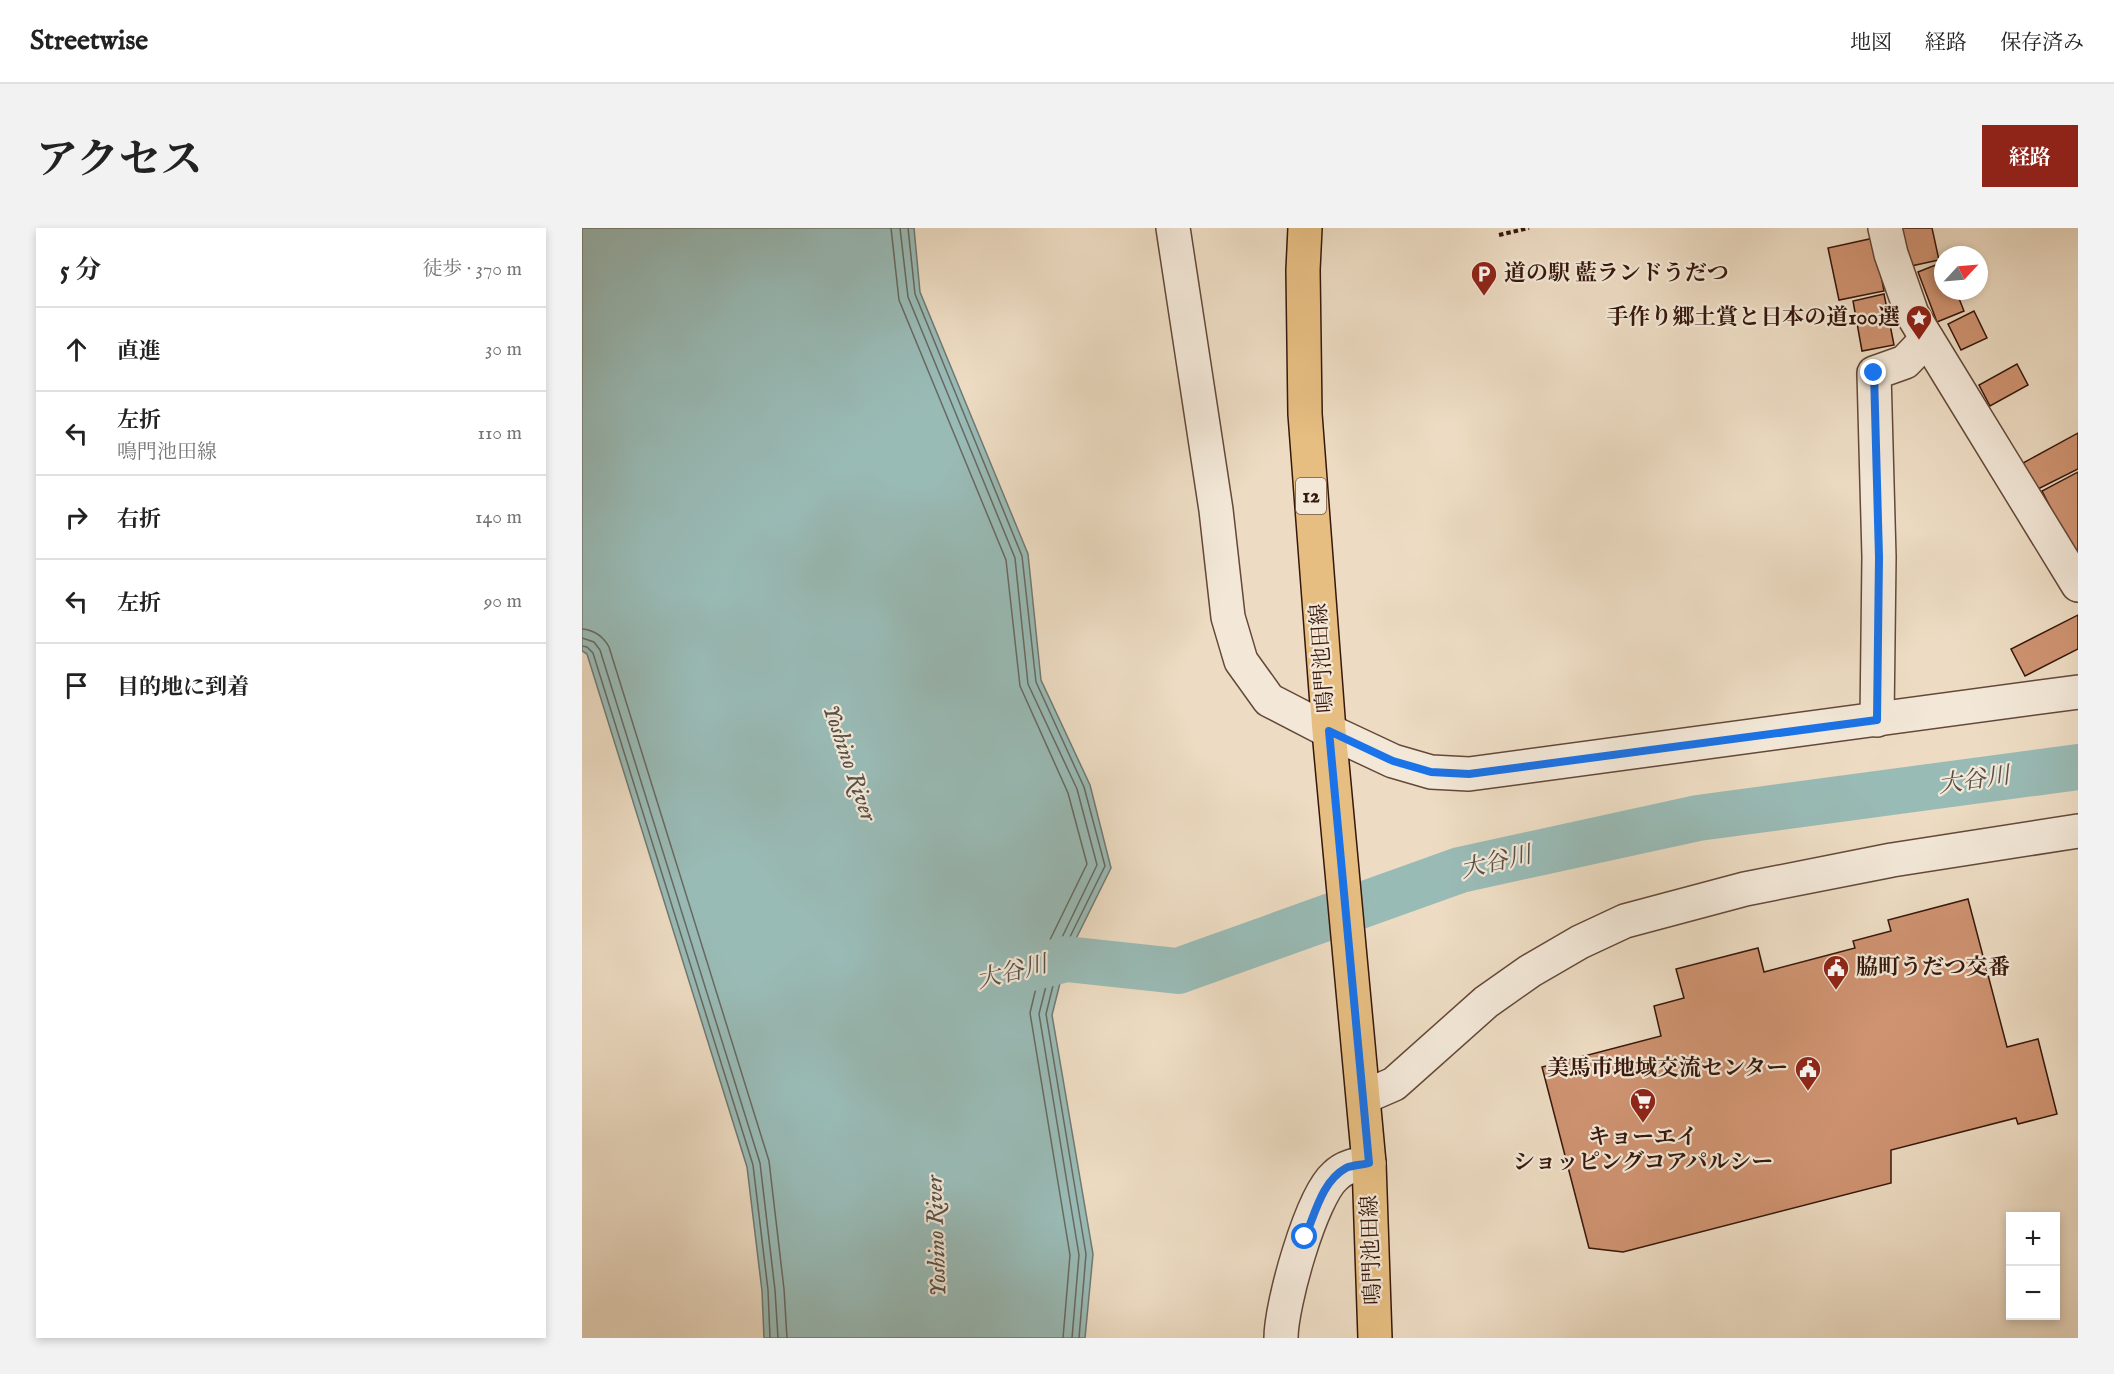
<!DOCTYPE html>
<html lang="ja">
<meta charset="utf-8">
<style>
body{margin:0;font-family:"IM FELL English","Noto Serif JP",serif;background:#f2f2f2;color:#222}
.controls{position:absolute;right:18px;bottom:18px;display:grid;overflow:hidden;border-radius:0px;box-shadow:0 3px 9px #0003}
.controls button{width:54px;height:54px;display:grid;place-items:center;padding:0;border:0;border-bottom:2px solid #e0e0e0;background:#fff;color:#222;font:30px sans-serif}
.compass{position:absolute;left:1352px;top:18px;width:54px;height:54px;border-radius:50%;background:#fff;box-shadow:0 3px 9px #0003;rotate:64deg}
.stop{position:absolute;width:18px;height:18px;margin:-14px;border:4px solid #1a73e8;border-radius:50%;background:#fff}
.stop.end{background:#1a73e8;border-color:#fff;box-shadow:0 2px 6px #0008}
.list{margin:0;padding:0;list-style:none}
h2{display:flex;justify-content:space-between;align-items:center;height:78px;margin:0;padding:0 24px;font-size:26px}
h2 small{font-size:20px;font-weight:400;color:#767676}
.list li{display:grid;grid-template-columns:39px 1fr auto;gap:18px;align-items:center;box-sizing:border-box;height:84px;padding:0 24px;border-top:2px solid #e0e0e0}
.list b{display:block;font-size:22px;white-space:nowrap}
.list p{margin:0;font-size:20px;white-space:nowrap;color:#767676}
.list em{font-size:20px;font-style:normal;color:#767676}
.icon{flex:none;width:33px;height:33px;fill:none;stroke:currentColor;stroke-width:2;stroke-linecap:round;stroke-linejoin:round}
.map{position:relative;flex:none;width:1496px;height:1110px;overflow:hidden;border-radius:0px}
header{display:flex;align-items:center;gap:36px;box-sizing:border-box;height:84px;padding:0 30px;background:#fff;border-bottom:2px solid #e0e0e0}
header strong{font-size:28px}
nav{display:flex;gap:33px;margin-inline-start:auto;font-size:21px}
.intro{display:flex;align-items:center;justify-content:space-between;box-sizing:border-box;height:144px;padding:0 36px}
h1{margin:0;font-size:42px}
.button{padding:15px 27px;border-radius:0px;background:#8f2418;color:#fff;font-size:21px;font-weight:700}
main{display:flex;gap:36px;padding:0 36px}
aside{flex:1;background:#fff;border-radius:0px;box-shadow:0 3px 9px #0003}
.map>svg:first-child{display:block}
.water{fill:#99bbb6;stroke:#717972;stroke-width:1.5}
.lines{fill:none;stroke-linecap:round;stroke-linejoin:round}
.shore{stroke:#686960;stroke-width:1.5}
.river{stroke:#99bbb6;stroke-width:46}
.building{fill:#cf9371;stroke:#36170b;stroke-width:1.5}
.minor-casing{stroke:#644839;stroke-width:36}
.major-casing{stroke:#36170b;stroke-width:36}
.path{stroke:#36170b;stroke-width:4;stroke-dasharray:4.5 3;stroke-linecap:butt}
.minor{stroke:#f3e8d8;stroke-width:33}
.major{stroke:#e6be82;stroke-width:33}
.route{stroke:#1a73e8;stroke-width:8}
.labels{text-anchor:middle;dominant-baseline:central;stroke-width:4.5;stroke-linejoin:round;paint-order:stroke}
.shield{fill:#f3e8d8;stroke:#6f5648;stroke-width:1.5}
.shield-label{font-size:21px;font-weight:bold;fill:#36170b}
.poi-label{font-size:22px;font-weight:bold;fill:#36170b;stroke:#f3e8d8;text-anchor:start}
.street-label{font-size:22px;fill:#36170b;stroke:#f3e8d8}
.water-label{font-size:24px;font-style:italic;fill:#595047;stroke:#f3e8d8}
</style>
<header>
<strong>Streetwise</strong>
<nav><a>地図</a><a>経路</a><a>保存済み</a></nav>
</header>
<div class="intro"><h1>アクセス</h1><a class="button">経路</a></div>
<main>
<aside>
<h2>5 分<small>徒歩 · 370 m</small></h2>
<ul class="list">
<li><svg class="icon" aria-label="ahead" viewBox="0 0 24 24"><path d="M12 20V5M6 11l6-6 6 6"/></svg><div><b>直進</b></div><em>30 m</em></li>
<li><svg class="icon" aria-label="left" viewBox="0 0 24 24"><path d="M17 20v-9H6M10 6l-5 5 5 5"/></svg><div><b>左折</b><p>鳴門池田線</p></div><em>110 m</em></li>
<li><svg class="icon" aria-label="right" viewBox="0 0 24 24"><path d="M7 20v-9h11M14 6l5 5-5 5"/></svg><div><b>右折</b></div><em>140 m</em></li>
<li><svg class="icon" aria-label="left" viewBox="0 0 24 24"><path d="M17 20v-9H6M10 6l-5 5 5 5"/></svg><div><b>左折</b></div><em>90 m</em></li>
<li><svg class="icon" aria-label="arrive" viewBox="0 0 24 24"><path d="M6 21V4h12l-3 4 3 4H6"/></svg><div><b>目的地に到着</b></div></li>
</ul>
</aside>
<div class="map">
<svg width="1496" height="1110" viewBox="0 0 1496 1110">
<rect width="100%" height="100%" fill="#eddcc3"/>
<filter id="stains"><feTurbulence type="fractalNoise" baseFrequency=".00333" numOctaves="4"/><feColorMatrix values="0 0 0 0 .2 0 0 0 0 .09 0 0 0 0 .02 0 0 0 .5 -.17"/></filter>
<radialGradient id="worn" r=".72"><stop offset=".6" stop-color="#630" stop-opacity="0"/><stop offset="1" stop-color="#630" stop-opacity=".3"/></radialGradient>
<polygon class="water" points="0,0 332,0 338,64 446,326 459,452 508,557 529,640 484,731 470,787 511,1026 503,1110 182,1110 180,1063 165,939 5,426 0,423"/>
<g class="lines">
<g class="shore">
<polyline points="309,0 317,72 424,332 438,458 486,565 505,636 463,722 448,785 488,1027 481,1110"/>
<polyline points="318,0 326,69 433,330 446,456 495,561 515,637 472,726 457,786 497,1027 490,1110"/>
<polyline points="326,0 333,66 440,328 454,454 502,559 523,638 478,729 464,786 504,1026 497,1110"/>
<path d="M0 401C12 402 21 408 27 419L187 933 202 1061 205 1110"/>
<polyline points="0,410 12,414 18,422 178,935 193,1062 196,1110"/>
<polyline points="0,418 5,419 11,425 171,937 186,1062 188,1110"/>
</g>
<polyline class="river" points="422,747 484,731 596,743 878,642 1116,590 1496,539"/>
</g>
<g class="building">
<polygon points="1320,0 1350,0 1357,32 1329,38"/>
<polygon points="1292,10 1302,63 1257,72 1246,20"/>
<polygon points="1361,34 1361,63 1374,63 1382,83 1355,94 1336,44"/>
<polygon points="1302,66 1312,117 1280,123 1271,73"/>
<polygon points="1392,83 1405,110 1379,122 1366,96"/>
<polygon points="1435,136 1446,157 1408,178 1397,157"/>
<polygon points="1496,205 1496,241 1456,261 1441,235"/>
<polygon points="1496,244 1496,333 1460,263"/>
<polygon points="1496,387 1496,421 1443,448 1429,421"/>
<polygon points="1386,671 1425,819 1456,811 1475,886 1436,896 1434,890 1309,922 1309,955 1041,1024 1007,1020 960,839 1079,808 1072,778 1102,770 1094,741 1176,720 1182,744 1273,720 1271,713 1309,703 1306,692"/>
</g>
<g class="lines">
<g class="minor-casing">
<g id="minor">
<polyline points="591,0 634,282 646,389 659,433 687,472 747,503 811,533 849,544 887,546 1496,464"/>
<polyline points="1303,0 1309,26 1330,86 1496,357"/>
<polyline points="1295,492 1297,329 1292,145 1323,134 1345,111"/>
<polyline points="782,869 812,856 904,774 948,743 998,714 1043,693 1163,661 1310,632 1496,603"/>
<path d="M699 1110C699 1077 729 969 753 948 763 938 774 937 787 935"/>
</g>
</g>
<g class="major-casing">
<polyline id="major" points="723,0 721,42 723,186 747,503 787,935 793,1110"/>
</g>
<polyline class="path" points="917,7 947,0"/>
<use href="#minor" class="minor"/>
<use href="#major" class="major"/>
</g>
<g class="lines">
<path class="route" d="M723 1009C733 986 740 953 764 940 770 937 780 937 787 935L747 503 811 533 849 544 887 546 1295 492 1297 329 1292 145"/>
</g>
<defs>
<g id="parking-pin" transform="scale(1.35)"><path d="M0 17L-7.5 6A9.5 9.5 0 1 1 7.5 6Z" fill="#8f2418" stroke="#f3e8d8"/><path d="M-3.5-5.5H1a3.5 3.5 0 0 1 0 7H-1V5.5H-3.5ZM-1-3.4V-.6H.8a1.4 1.4 0 0 0 0-2.8Z" fill="#fff"/></g>
<g id="sight-pin" transform="scale(1.35)"><path d="M0 17L-7.5 6A9.5 9.5 0 1 1 7.5 6Z" fill="#8f2418" stroke="#f3e8d8"/><path d="M0-6L1.8-2.2L6-1.7L2.9 1.2L3.7 5.4L0 3.3L-3.7 5.4L-2.9 1.2L-6-1.7L-1.8-2.2Z" fill="#fff"/></g>
<g id="civic-pin" transform="scale(1.35)"><path d="M0 17L-7.5 6A9.5 9.5 0 1 1 7.5 6Z" fill="#8f2418" stroke="#f3e8d8"/><path d="M-.6-6.5H3V-4.5H.6V-3L4-1V1h2V6H-6V1h2V-1L-.6-3ZM-1.2 2.5V6h2.4V2.5Z" fill="#fff"/></g>
<g id="supermarket-pin" transform="scale(1.35)"><path d="M0 17L-7.5 6A9.5 9.5 0 1 1 7.5 6Z" fill="#8f2418" stroke="#f3e8d8"/><path d="M-6-5.5h2.5l.6 2H6L4.5 2H-2.5L-4.4-4H-6ZM-1.5 3.2a1.3 1.3 0 1 0 .1 0ZM3 3.2a1.3 1.3 0 1 0 .1 0Z" fill="#fff"/></g>
</defs>
<g fill-rule="evenodd">
<use href="#parking-pin" x="902" y="46"/>
<use href="#sight-pin" x="1337" y="90"/>
<use href="#civic-pin" x="1254" y="740"/>
<use href="#civic-pin" x="1226" y="841"/>
<use href="#supermarket-pin" x="1061" y="873"/>
</g>
<g class="labels">
<rect class="shield" x="714" y="250" width="30" height="36" rx="4.5"/>
<g class="shield-label">
<text x="729" y="268">12</text>
</g>
<g class="poi-label">
<text x="922" y="46">道の駅 藍ランドうだつ</text>
<text x="1318" y="90" text-anchor="end">手作り郷土賞と日本の道100選</text>
<text x="1274" y="740">脇町うだつ交番</text>
<text x="1206" y="841" text-anchor="end">美馬市地域交流センター</text>
<text x="1061" y="910" text-anchor="middle">キョーエイ<tspan x="1061" dy="25">ショッピングコアパルシー</tspan></text>
</g>
<g class="street-label">
<text transform="translate(741 430) rotate(-94)">鳴門池田線</text>
<text transform="translate(790 1022) rotate(-92)">鳴門池田線</text>
</g>
<g class="water-label">
<text transform="translate(267 535) rotate(71)">Yoshino River</text>
<text transform="translate(1392 553) rotate(-8)">大谷川</text>
<text transform="translate(914 635) rotate(-13)">大谷川</text>
<text transform="translate(430 745) rotate(-14)">大谷川</text>
<text transform="translate(355 1008) rotate(-92)">Yoshino River</text>
</g>
</g>
<rect width="100%" height="100%" filter="url(#stains)"/>
<rect width="100%" height="100%" fill="url(#worn)"/>
</svg>
<div class="controls">
<button>+</button>
<button>−</button>
</div>
<svg class="compass" viewBox="-18 -18 36 36"><path d="M0-13l5 13h-10z" fill="#e53935"/><path d="M0 13l5-13h-10z" fill="#767676"/></svg>
<div class="stop" style="left:723px;top:1009px"></div>
<div class="stop end" style="left:1292px;top:145px"></div>
</div>
</main>
